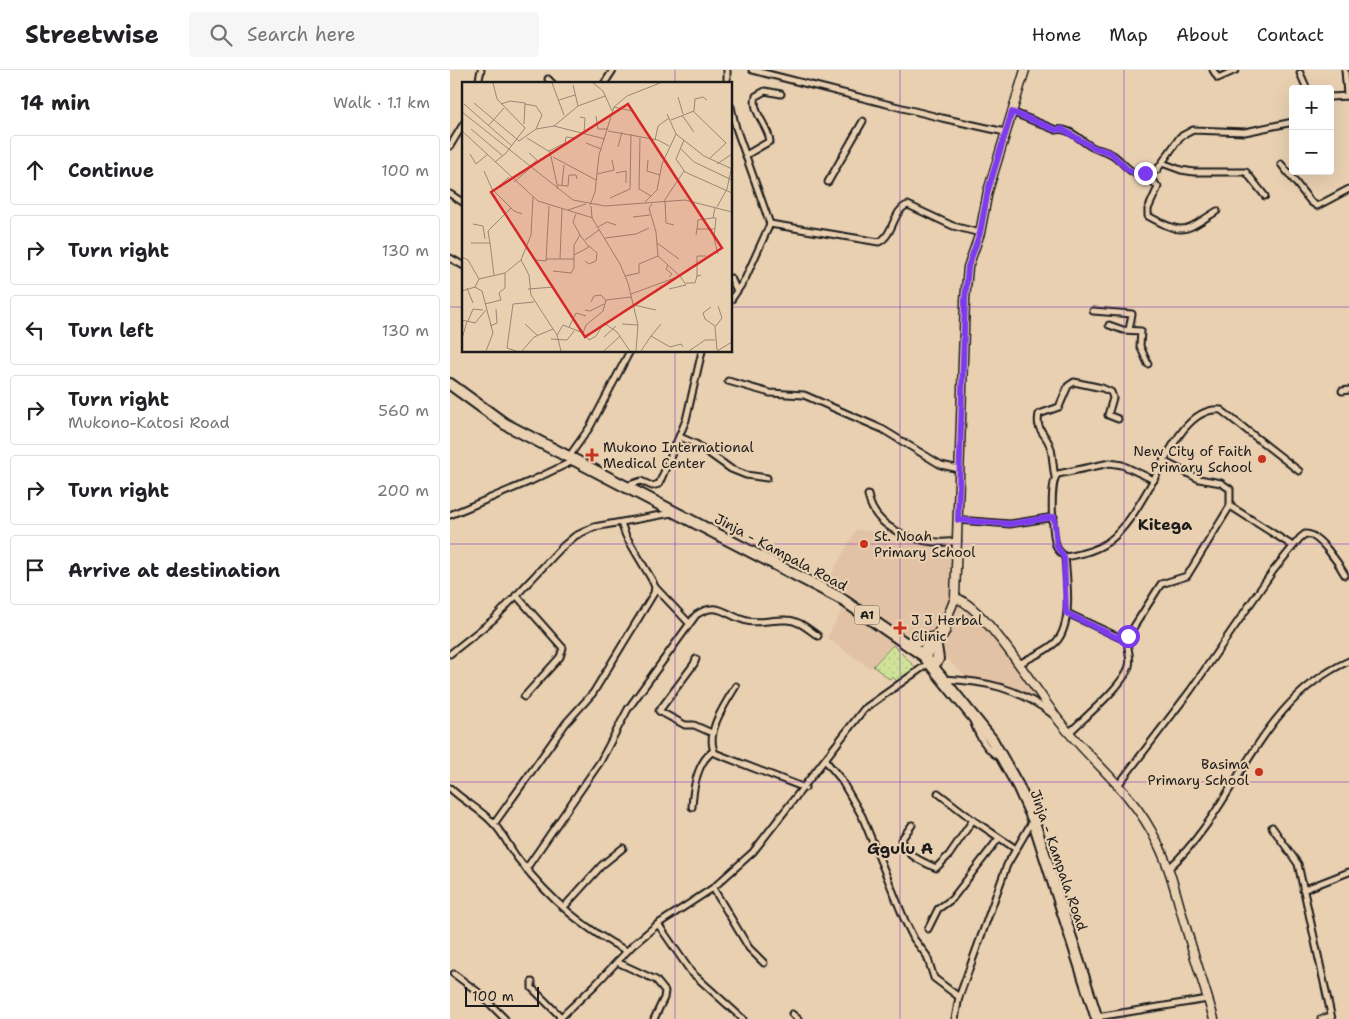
<!DOCTYPE html>
<meta charset="utf-8">
<style>
body{margin:0;font-family:"Shantell Sans",sans-serif;background:#f6f6f6;color:#202124}
.controls{position:absolute;right:15px;top:15px;display:grid;overflow:hidden;border-radius:5px;box-shadow:0 5px 20px #0002}
.controls button{width:45px;height:45px;display:grid;place-items:center;padding:0;border:0;border-bottom:1px solid #e0e0e0;background:#fff;color:#202124;font:25px sans-serif}
.scale{position:absolute;left:15px;bottom:12px;width:74px;box-sizing:border-box;padding-left:5px;border:2px solid #1c1c1c;border-top:0;font-size:14px;line-height:18px;white-space:nowrap;color:#1c1c1c;-webkit-text-stroke:4px #e9d0b1;paint-order:stroke}
.stop{position:absolute;width:15px;height:15px;margin:-11px;border:4px solid #7c3aed;border-radius:50%;background:#fff}
.stop.end{background:#7c3aed;border-color:#fff;box-shadow:0 1px 5px #0008}
.list{margin:0;padding:0;list-style:none}
h2{display:flex;justify-content:space-between;align-items:center;height:65px;margin:0;padding:0 20px;font-size:21px}
h2 small{font-size:16px;font-weight:400;color:#757577}
.list li{display:grid;grid-template-columns:32px 1fr auto;gap:15px;align-items:center;box-sizing:border-box;height:70px;margin:0 10px 10px;padding:0 10px;border:1px solid #e0e0e0;border-radius:5px}
.list b{display:block;font-size:19px;white-space:nowrap}
.list p{margin:0;font-size:16px;white-space:nowrap;color:#757577}
.list em{font-size:16px;font-style:normal;color:#757577}
.icon{flex:none;width:28px;height:28px;fill:none;stroke:currentColor;stroke-width:2;stroke-linecap:round;stroke-linejoin:round}
.map{position:relative;flex:none;width:899px;height:949px;overflow:hidden}
header{display:flex;align-items:center;gap:30px;box-sizing:border-box;height:70px;padding:0 25px;background:#fff;border-bottom:1px solid #e0e0e0}
header strong{font-size:24px}
nav{display:flex;gap:28px;margin-inline-start:auto;font-size:18px}
.search{width:350px;height:45px;background:#f6f6f6;display:flex;align-items:center;gap:12px;box-sizing:border-box;padding:0 18px;border-radius:5px;color:#757577;font-size:19px}
main{display:flex}
aside{flex:1;background:#fff}
.map>svg:first-child{display:block}
.built{fill:#e1c2a4}
.grass{fill:url(#grass-dots);stroke:#76805a}
.lines{fill:none;stroke-linecap:round;stroke-linejoin:round}
.street-casing{stroke:#1c1c1c;stroke-width:9}
.secondary-casing{stroke:#1c1c1c;stroke-width:11}
.highway-casing{stroke:#1c1c1c;stroke-width:14}
.street{stroke:#e9d0b1;stroke-width:5}
.secondary{stroke:#e9d0b1;stroke-width:8}
.highway{stroke:#e9d0b1;stroke-width:10}
.route{stroke:#7c3aed;stroke-width:6}
.grid{fill:none;stroke:#7b2cbf;stroke-width:1;stroke-opacity:0.55}
.poi-dot{fill:#c8321e;stroke:#e9d0b1;stroke-width:2}
.labels{text-anchor:middle;dominant-baseline:central;stroke-width:4.5;stroke-linejoin:round;paint-order:stroke}
.shield{fill:#e9d0b1;stroke:#5a5249;stroke-width:1}
.shield-label{font-size:12px;font-weight:bold;fill:#1c1c1c}
.poi-label{font-size:14px;fill:#1c1c1c;stroke:#e9d0b1;text-anchor:start}
.street-label{font-size:14px;fill:#1c1c1c;stroke:#e9d0b1}
.quarter-label{font-size:16px;font-weight:bold;fill:#1c1c1c;stroke:#e9d0b1}
.inset-road{fill:none;stroke:#978875;stroke-width:1}
.view{fill:#d62828;fill-opacity:0.15;stroke:#d62828;stroke-width:2.5}
.inset-edge{fill:none;stroke:#1c1c1c;stroke-width:2.5}
</style>
<header>
<strong>Streetwise</strong>
<div class="search"><svg class="icon" aria-label="search" viewBox="0 0 24 24"><circle cx="10" cy="10" r="6"/><path d="M15 15l6 6"/></svg>Search here</div>
<nav><a>Home</a><a>Map</a><a>About</a><a>Contact</a></nav>
</header>
<main>
<aside>
<h2>14 min<small>Walk · 1.1 km</small></h2>
<ul class="list">
<li><svg class="icon" aria-label="ahead" viewBox="0 0 24 24"><path d="M12 20V5M6 11l6-6 6 6"/></svg><div><b>Continue</b></div><em>100 m</em></li>
<li><svg class="icon" aria-label="right" viewBox="0 0 24 24"><path d="M7 20v-9h11M14 6l5 5-5 5"/></svg><div><b>Turn right</b></div><em>130 m</em></li>
<li><svg class="icon" aria-label="left" viewBox="0 0 24 24"><path d="M17 20v-9H6M10 6l-5 5 5 5"/></svg><div><b>Turn left</b></div><em>130 m</em></li>
<li><svg class="icon" aria-label="right" viewBox="0 0 24 24"><path d="M7 20v-9h11M14 6l5 5-5 5"/></svg><div><b>Turn right</b><p>Mukono-Katosi Road</p></div><em>560 m</em></li>
<li><svg class="icon" aria-label="right" viewBox="0 0 24 24"><path d="M7 20v-9h11M14 6l5 5-5 5"/></svg><div><b>Turn right</b></div><em>200 m</em></li>
<li><svg class="icon" aria-label="arrive" viewBox="0 0 24 24"><path d="M6 21V4h12l-3 4 3 4H6"/></svg><div><b>Arrive at destination</b></div></li>
</ul>
</aside>
<div class="map">
<svg width="899" height="949" viewBox="0 0 899 949">
<defs>
<pattern id="grass-dots" width="8" height="8" patternUnits="userSpaceOnUse" patternTransform="scale(1.25)"><rect width="8" height="8" fill="#cfe398"/><path d="M2 2h.1M6 6h.1" fill="none" stroke="#b1c282" stroke-width="1.8" stroke-linecap="round"/></pattern>
</defs>
<rect width="100%" height="100%" fill="#e9d0b1"/>
<filter id="ink" filterUnits="userSpaceOnUse"><feTurbulence type="fractalNoise" baseFrequency=".02" numOctaves="2"/><feDisplacementMap in="SourceGraphic" scale="10" xChannelSelector="R" yChannelSelector="G"/><feConvolveMatrix kernelMatrix="1 2 1 2 8 2 1 2 1" color-interpolation-filters="sRGB"/></filter>
<g filter="url(#ink)">
<g class="built">
<polygon points="406,460 422,461 446,472 453,472 455,467 509,477 507,507 496,550 475,577 465,573 423,540 377,512"/>
<polygon points="509,529 541,559 602,643 570,623 519,610 488,580 495,568"/>
<polygon points="396,533 450,574 447,579 442,575 420,598 377,568"/>
</g>
<polygon class="grass" points="443,575 469,601 468,605 451,614 442,607 439,609 423,596"/>
<g class="lines">
<g class="street-casing">
<g id="street">
<polyline points="277,0 277,14"/>
<polyline points="302,0 492,48 555,62"/>
<polyline points="763,0 768,8 786,0"/>
<polyline points="895,0 897,25"/>
<polyline points="850,3 857,19"/>
<polyline points="98,9 103,14"/>
<polyline points="28,14 31,0"/>
<polyline points="154,14 163,0"/>
<polyline points="880,27 899,26"/>
<polyline points="281,37 286,58 320,154 295,209 281,230"/>
<path d="M562 42 606 60C621 57 631 72 644 78 650 80 657 81 663 85 673 92 678 102 691 106L699 100H707L730 67 743 60 795 62 843 52"/>
<polyline points="0,76 14,53"/>
<path d="M296 85 320 71C318 55 301 42 306 26L315 21 331 24"/>
<polyline points="712,93 731,100 744,102 796,102 815,126"/>
<polyline points="831,94 861,132 867,136 899,119"/>
<path d="M695 103 708 117 698 139V146C735 166 733 162 767 141"/>
<polyline points="378,112 413,51"/>
<polyline points="0,124 14,133"/>
<path d="M320 154 429 172C444 165 443 139 458 135L503 156 530 163"/>
<polyline points="0,188 14,196"/>
<polyline points="281,208 287,221"/>
<polyline points="643,241 682,244 679,260"/>
<polyline points="659,255 673,260 691,261 690,276 698,294"/>
<polyline points="278,311 320,323 354,325 432,359 491,395 509,399"/>
<polyline points="892,321 899,320"/>
<polyline points="230,367 246,374 281,399 296,405 317,408"/>
<polyline points="118,388 140,357 180,281"/>
<path d="M605 407C603 398 603 388 601 379 597 363 585 362 589 344L609 337 618 316 624 312 652 318 661 322 663 328 658 345 668 349"/>
<polyline points="176,416 191,411 202,416 209,414 236,350 252,281"/>
<path d="M418 425C425 463 474 476 508 471"/>
<polyline points="780,436 843,476"/>
<polyline points="0,445 81,411 123,391"/>
<polyline points="508,450 560,454 604,447"/>
<path d="M615 487C612 484 609 481 607 478 602 466 599 411 608 404L660 393 672 395 704 410"/>
<polyline points="205,517 239,553"/>
<polyline points="66,525 113,578 110,587 74,627"/>
<polyline points="617,543 677,571"/>
<polyline points="0,584 44,549 111,478 125,466 144,457 222,443"/>
<polyline points="246,589 244,594 209,641 235,655 244,655 262,663"/>
<path d="M569 594C580 587 596 582 606 572 623 554 617 510 615 487 632 484 650 480 664 467 680 452 692 430 703 411 717 387 737 336 771 340L849 401"/>
<path d="M494 609C535 611 569 618 602 644"/>
<path d="M523 650C526 662 538 682 549 687"/>
<path d="M620 662C635 647 674 615 679 596 682 585 675 576 678 566L711 514 737 506 780 436V419L771 413 749 409 713 391"/>
<path d="M264 681C256 661 275 634 286 616"/>
<polyline points="375,690 390,708 412,746 455,851 464,869 477,886 484,908 509,927"/>
<path d="M669 714 740 621 823 501 850 468 855 464C869 463 889 494 895 505"/>
<path d="M0 718C13 731 30 739 42 752 53 762 59 778 69 790 98 827 135 860 177 881"/>
<polyline points="488,723 523,750"/>
<path d="M242 737C243 720 247 693 262 682L355 718"/>
<polyline points="44,754 116,653 143,623 204,523 205,517 202,510 176,466 171,453"/>
<path d="M462 755 451 770C455 785 473 792 486 798L499 785 523 750 566 779"/>
<polyline points="822,757 848,794 882,949"/>
<path d="M76 799 150 692 178 639 246 545C269 530 275 546 297 551 310 554 324 549 336 550 349 550 358 559 368 566"/>
<path d="M718 799C788 736 806 632 899 591"/>
<polyline points="263,818 299,878 314,893"/>
<polyline points="853,820 899,802"/>
<polyline points="114,837 152,795 173,778"/>
<polyline points="208,854 241,902 293,949"/>
<polyline points="478,859 488,839 502,829 549,768"/>
<polyline points="167,892 206,910 215,921 214,928 204,949"/>
<polyline points="4,904 28,922 55,949"/>
<polyline points="82,912 82,918 111,947"/>
<polyline points="342,944 348,949"/>
<polyline points="647,947 758,929"/>
<polyline points="109,949 144,916 183,875 208,854 263,818 303,782 414,639 479,593"/>
<polyline points="505,949 509,927 557,795 583,750"/>
<polyline points="871,949 881,946"/>
</g>
</g>
<g class="secondary-casing">
<g id="secondary">
<path d="M505 528C533 534 588 623 607 648 640 692 682 719 707 772 721 799 727 829 736 858 745 889 755 918 764 949"/>
<path d="M470 583C488 567 497 550 505 528L515 230 518 197 530 163 538 121 575 0"/>
<polyline points="474,586 486,576 496,560"/>
</g>
</g>
<g class="highway-casing">
<g id="highway">
<polyline points="0,314 55,354 390,528 474,586 542,670 568,716 583,749 647,949"/>
<polyline points="457,573 485,568"/>
<polyline points="483,596 488,589 486,576"/>
</g>
</g>
<use href="#street" class="street"/>
<use href="#secondary" class="secondary"/>
<use href="#highway" class="highway"/>
</g>
</g>
<g class="lines" filter="url(#ink)">
<polyline class="route" points="678,566 676,571 668,568 616,543 614,487 607,477 604,447 560,454 508,450 515,230 518,197 530,163 538,120 562,42 606,60 612,59 642,77 661,83 677,99 691,106 695,103"/>
</g>
<path class="grid" d="M225 0V14M450 0V949M674 0V949M0 237H14M281 237H899M225 281V949M0 474H899M0 712H899"/>
<g class="poi-dot">
<path d="M139.5 377.5h5v5h5v5h-5v5h-5v-5h-5v-5h5z"/>
<circle cx="812" cy="389" r="5"/>
<circle cx="414" cy="474" r="5"/>
<path d="M447.5 550.5h5v5h5v5h-5v5h-5v-5h-5v-5h5z"/>
<circle cx="809" cy="702" r="5"/>
</g>
<g class="labels">
<rect class="shield" x="404.5" y="535.5" width="25" height="19" rx="4"/>
<g class="shield-label">
<text x="417" y="545">A1</text>
</g>
<g class="poi-label">
<text x="153" y="377">Mukono International<tspan x="153" dy="16">Medical Center</tspan></text>
<text x="802" y="381" text-anchor="end">New City of Faith<tspan x="802" dy="16">Primary School</tspan></text>
<text x="424" y="466">St. Noah<tspan x="424" dy="16">Primary School</tspan></text>
<text x="461" y="550">J J Herbal<tspan x="461" dy="16">Clinic</tspan></text>
<text x="799" y="694" text-anchor="end">Basima<tspan x="799" dy="16">Primary School</tspan></text>
</g>
<g class="street-label">
<text transform="translate(331 482) rotate(28)">Jinja - Kampala Road</text>
<text transform="translate(609 790) rotate(71)">Jinja - Kampala Road</text>
</g>
<g class="quarter-label">
<text x="715" y="454">Kitega</text>
<text x="450" y="778">Ggulu A</text>
</g>
</g>
<g transform="translate(12 12)">
<rect width="270" height="270" fill="#e9d0b1"/>
<path class="inset-road" d="M31 1 35 17 63 46 44 71 33 80M90 1 102 33M131 1 141 9 150 29M111 3 116 24M216 15 221 32M97 18 113 13M12 21 57 59 74 47 92 44 116 24 143 14M2 22 50 64M39 22 48 19 63 21 62 42M63 22 74 24 80 33 74 47M152 25 170 29M231 29 264 61 247 77M0 30 111 118 143 124 223 118 270 130M205 32 214 52 242 74 270 87M220 33 232 50M134 34 136 47H146M118 35 123 36 122 51M209 38 232 29 233 17 241 15 245 18M27 43 42 26M92 44 143 57M9 47 41 74M0 49 76 119 131 136M146 49 196 58 207 64M65 56 88 70 96 107M178 56 177 107 189 114M193 58 196 44 207 36M222 58 214 77 223 90 270 111M124 61 139 67M156 65 160 50M218 66 232 80 270 98M87 69 103 61 104 55 114 56M67 71 75 78 67 85M8 72 14 82 26 72M91 75 134 98M186 78 185 89 198 93M255 82 270 72M22 89 30 107 52 129 60 132M154 91 164 89V101M135 92 152 88 150 78M52 100 68 86M96 103 106 104 107 93H114L115 97M100 103 102 83M32 109 47 95M148 116 168 107 169 52M202 119 222 89M203 119 204 141 212 143M183 120 195 108 200 82 214 52M128 123 133 110 137 73 152 25 165 14 198 1M129 124 130 136 158 182 166 201 176 243 174 269M255 125 265 107 269 88M106 128 124 122M171 135 188 133M251 136H254L252 156 256 172M11 142 21 144 23 157M136 145 145 140 154 143M235 147 236 138 251 136 253 126M234 153 235 147H253M143 156 174 152 187 146M123 158 137 148M9 161H28L32 193M28 161 26 149 49 126M195 161 217 177M112 173 127 165 118 153M0 175 6 178 17 197M84 177H112M98 177 100 127M59 178 67 193 69 213 95 253 99 269M73 178 84 179 87 124M123 179 127 182 134 179 135 171 127 164M206 183 204 187 210 192 207 195M91 189 109 191 112 186V163L118 153 111 140 114 132M163 194 177 191V182L196 174M235 195V174H244M224 201H233L235 194 239 193M13 205 17 197 43 191 59 178 69 153 71 115M5 206 11 221M66 207 92 205M207 207 224 203 218 194M0 209 13 205 20 209 31 251 24 269M169 212 218 194 196 174 194 150 187 126 190 122M129 220 132 214 139 213 144 219M23 222 39 218 37 211 43 206V191M172 223 194 228M249 225 241 231 243 237 253 244M123 228 128 229 142 222M0 238 13 241 24 228M6 239 11 227 21 228M63 242 75 253M160 242 176 243M28 244 35 241 34 227M107 245 114 231 124 234M121 251 127 258 134 254 142 241 155 250 168 269M95 253 101 243 121 251 124 243 141 229 144 218 169 215M189 254 199 242M142 255 154 244M0 257 5 239M89 257 105 258 112 249M255 268 253 245 260 236 256 224M54 269 45 266 51 222 72 220M60 269 72 255 91 247M142 269 158 254M179 269 189 254 208 265 219 262 221 265M227 269 243 258H253M255 269 270 260"/>
<path class="view" d="M166 22 260 166 123 255 29 110Z"/>
<rect width="270" height="270" class="inset-edge"/>
</g>
</svg>
<div class="controls">
<button>+</button>
<button>−</button>
</div>
<div class="scale">100 m</div>
<div class="stop" style="left:678px;top:566px"></div>
<div class="stop end" style="left:695px;top:103px"></div>
</div>
</main>
